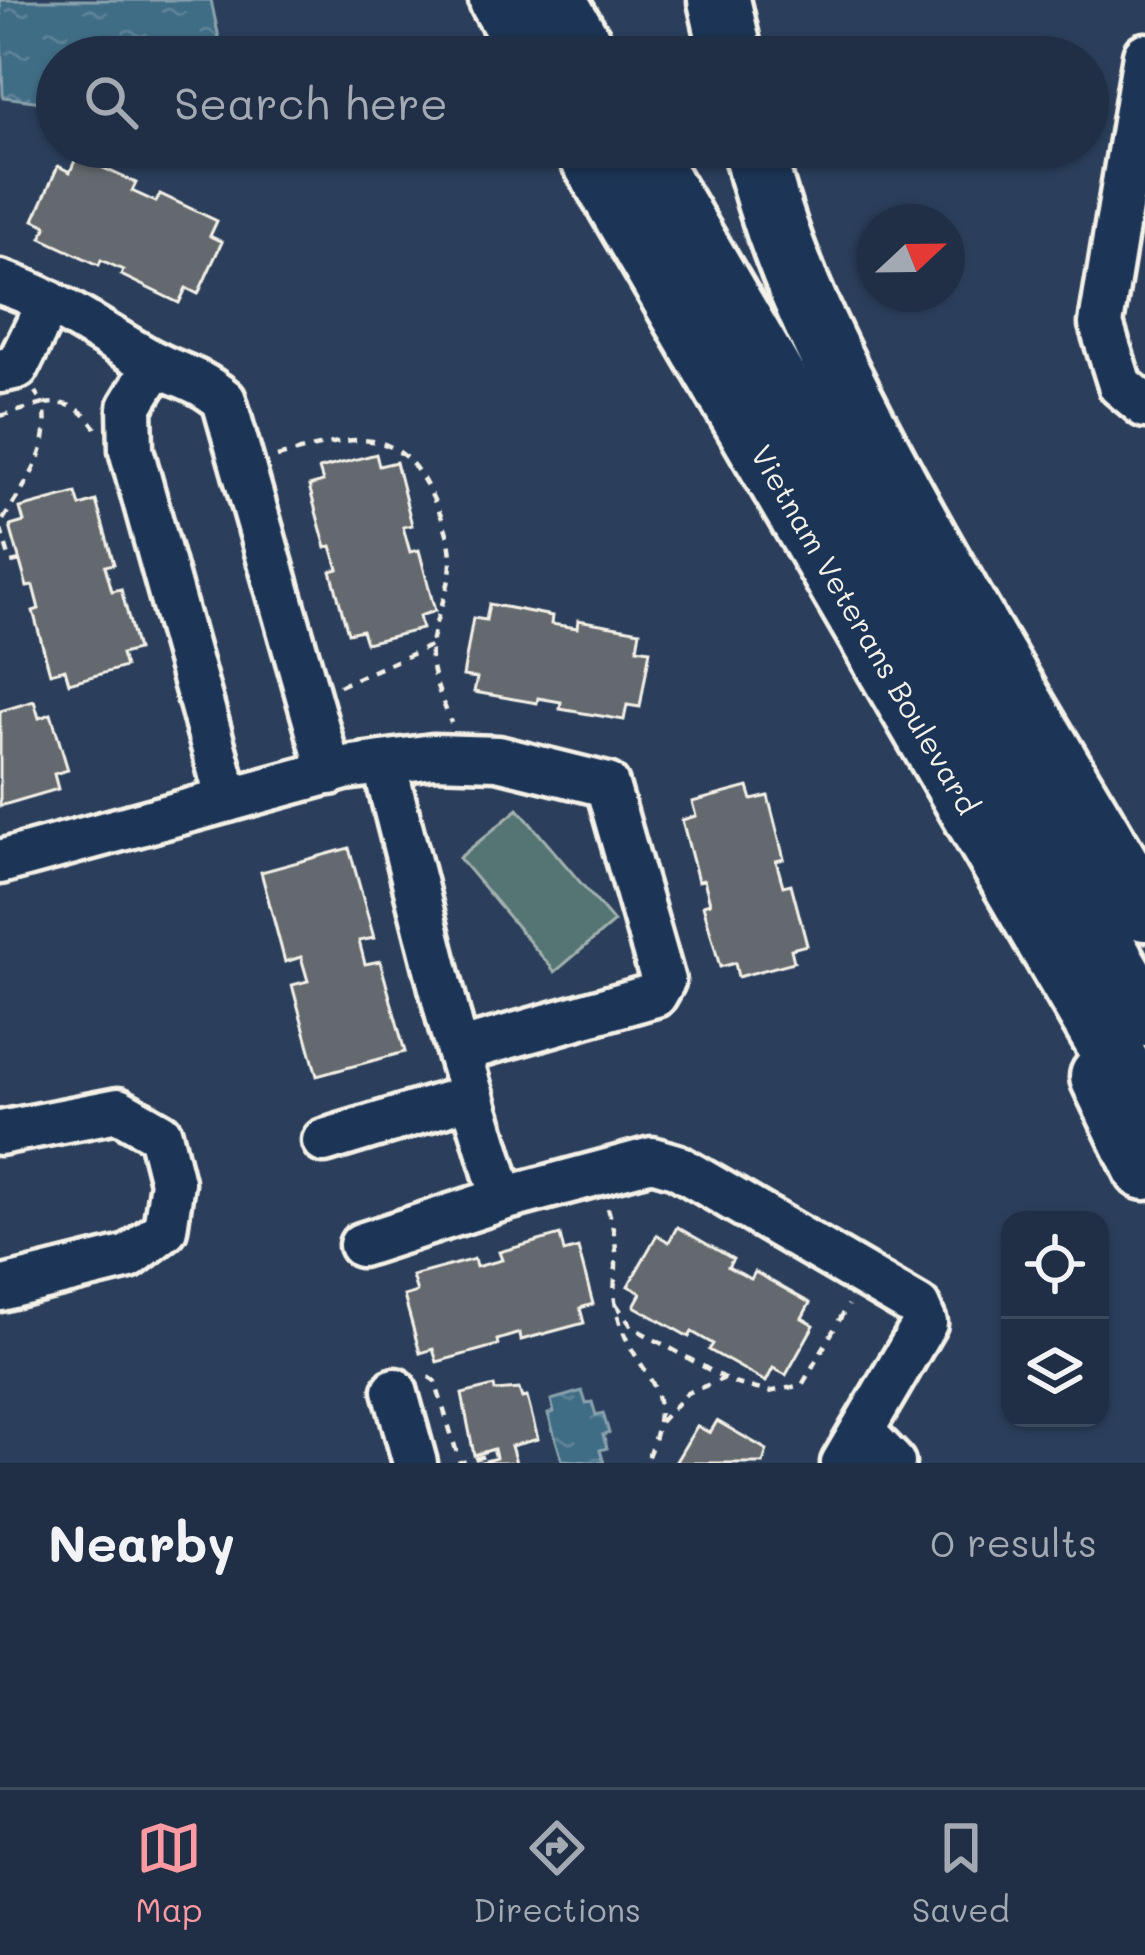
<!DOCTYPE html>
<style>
body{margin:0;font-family:Mali,sans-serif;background:#2d3b50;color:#f1f3f6}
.controls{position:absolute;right:36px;bottom:36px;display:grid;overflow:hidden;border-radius:24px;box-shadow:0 3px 9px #0004}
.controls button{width:108px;height:108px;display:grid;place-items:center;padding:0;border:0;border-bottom:3px solid #3d4a5e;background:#202f45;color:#f1f3f6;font:60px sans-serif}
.compass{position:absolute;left:857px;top:204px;width:108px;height:108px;border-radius:50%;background:#202f45;box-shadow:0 3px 9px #0004;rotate:68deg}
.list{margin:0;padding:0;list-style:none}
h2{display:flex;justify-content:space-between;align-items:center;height:156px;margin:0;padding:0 48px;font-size:51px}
h2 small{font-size:39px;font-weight:400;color:#a2a9b3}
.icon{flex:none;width:66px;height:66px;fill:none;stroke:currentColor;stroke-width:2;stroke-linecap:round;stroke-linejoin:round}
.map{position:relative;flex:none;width:1145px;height:1463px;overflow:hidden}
.search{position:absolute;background:#202f45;box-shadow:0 3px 9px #0004;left:36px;right:36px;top:36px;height:132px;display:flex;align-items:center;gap:30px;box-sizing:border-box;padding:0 42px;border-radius:66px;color:#a2a9b3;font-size:45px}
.sheet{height:324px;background:#202f45}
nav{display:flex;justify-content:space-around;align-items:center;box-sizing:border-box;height:168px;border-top:3px solid #3d4a5e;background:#202f45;font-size:33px;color:#a2a9b3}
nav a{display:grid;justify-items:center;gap:6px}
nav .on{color:#ff9aa2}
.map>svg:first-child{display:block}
.green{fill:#547474;stroke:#a4b2ae;stroke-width:3}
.water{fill:url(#water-ripples);stroke:#89a2ad;stroke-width:3}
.building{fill:#63696e;stroke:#f4f1e8;stroke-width:3}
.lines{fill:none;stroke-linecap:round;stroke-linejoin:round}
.minor-casing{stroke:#f4f1e8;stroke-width:51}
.highway-casing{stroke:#f4f1e8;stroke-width:69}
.path{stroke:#f4f1e8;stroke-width:4.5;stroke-dasharray:9 9;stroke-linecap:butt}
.minor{stroke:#1d3557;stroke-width:42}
.highway{stroke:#1d3557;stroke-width:60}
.labels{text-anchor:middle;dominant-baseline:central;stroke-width:9;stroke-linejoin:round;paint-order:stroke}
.street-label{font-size:30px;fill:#f4f1e8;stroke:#1d3557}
</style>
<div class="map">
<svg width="1145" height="1463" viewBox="0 0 1145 1463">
<defs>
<pattern id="water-ripples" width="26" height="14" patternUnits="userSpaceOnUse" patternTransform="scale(3)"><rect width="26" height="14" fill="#416d86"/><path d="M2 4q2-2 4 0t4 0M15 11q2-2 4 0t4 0" fill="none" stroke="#5d8297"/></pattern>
</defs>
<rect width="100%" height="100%" fill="#2b3f5c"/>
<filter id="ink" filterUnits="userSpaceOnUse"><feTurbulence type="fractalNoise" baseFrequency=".00833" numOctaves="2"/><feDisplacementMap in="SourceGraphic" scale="24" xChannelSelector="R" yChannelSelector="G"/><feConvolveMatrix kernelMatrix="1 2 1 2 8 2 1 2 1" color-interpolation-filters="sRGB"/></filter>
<g filter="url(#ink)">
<polygon class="green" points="518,809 614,922 555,972 459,858"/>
<g class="water">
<polygon points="0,0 211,0 223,57 57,57 57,104 3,97"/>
<polygon points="582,1391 586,1403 592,1402 596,1415 603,1413 609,1433 603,1435 607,1448 600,1450 604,1463 562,1460 548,1414 554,1412 551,1400"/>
</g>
<g class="building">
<polygon points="77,156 136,183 132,191 156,202 160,194 217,221 210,236 222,242 198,294 186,288 179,303 121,275 123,270 101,260 99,265 41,238 47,226 34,220 58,166 70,172"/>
<polygon points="376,454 379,466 396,462 412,525 403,527 410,552 419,550 435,611 419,616 422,629 366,643 362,630 348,633 331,571 338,569 331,546 326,548 309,486 323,482 319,469"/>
<polygon points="76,493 80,506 96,501 114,564 105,566 112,591 121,589 137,650 121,654 125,667 69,683 65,669 50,673 33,611 39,609 33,586 27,587 10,526 24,522 20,508"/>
<polygon points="489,604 552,616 551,624 577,628 578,620 640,631 637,648 650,650 640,707 627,705 624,720 560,709 561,702 538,698 537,703 474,692 477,678 463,676 473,618 486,620"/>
<polygon points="34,701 39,718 51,714 68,770 54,774 58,789 0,806 0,711"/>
<polygon points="748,787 752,800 768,796 784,859 776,861 783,886 791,884 807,945 791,949 794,962 738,977 735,963 720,967 703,905 710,903 704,880 698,881 682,820 696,816 692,802"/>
<polygon points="349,848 374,938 359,941 365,964 380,961 405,1052 317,1076 292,985 308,981 301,957 285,962 261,872"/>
<polygon points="677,1227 733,1259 728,1267 751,1279 755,1272 810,1303 802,1318 814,1325 786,1375 773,1368 766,1382 709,1350 713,1344 692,1332 689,1337 634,1306 641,1293 628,1286 657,1235 669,1242"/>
<polygon points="560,1235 564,1252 578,1248 593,1304 580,1308 584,1323 521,1340 520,1333 497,1340 498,1345 437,1362 433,1349 420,1353 404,1296 417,1292 412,1276 474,1259 476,1267 502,1260 499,1252"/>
<polygon points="494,1386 495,1391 519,1389 522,1398 527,1397 538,1439 511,1446 516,1463 478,1463 496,1458 494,1449 474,1455 462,1394"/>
<polygon points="717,1421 767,1450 763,1463 675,1463 697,1426 710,1433"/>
</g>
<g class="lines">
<g class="minor-casing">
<g id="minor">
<polyline points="1145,55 1101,324 1120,385 1145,406"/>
<path d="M0 282C54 299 100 333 150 361 180 377 195 376 224 400L330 773"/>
<polyline points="156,364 130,407 131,450 228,800"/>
<polyline points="0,371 17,367 49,302"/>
<polyline points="384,763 451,1027 503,1199"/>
<polyline points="0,862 345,768 433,756 498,758 607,785 663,981 655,995 458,1051"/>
<polyline points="0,1133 118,1110 160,1134 172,1182 165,1229 129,1257 0,1289"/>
<polyline points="324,1141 472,1096"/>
<polyline points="361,1245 503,1199 652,1159 676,1166 918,1307 925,1323 843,1463"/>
<polyline points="395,1390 415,1463"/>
<polyline points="862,1431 893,1463"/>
</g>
</g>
<g class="highway-casing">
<g id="highway">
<polyline points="500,0 533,57"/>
<polyline points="555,0 588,57"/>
<polyline points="719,0 732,57"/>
<path id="s1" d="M585 147 1145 1109"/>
<polyline points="640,147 1145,1016"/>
<path d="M753 147C780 262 832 363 887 466 968 617 1058 762 1145 910"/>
<polyline points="1101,1077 1145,1169"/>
</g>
</g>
<g class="path">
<polyline points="0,416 44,404 35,392"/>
<path d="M277 457C341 441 393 417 429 490 440 512 451 536 451 561 451 595 428 626 431 660 433 680 444 704 451 723"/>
<path d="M20 561 11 563 1 530 3 520C27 480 52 453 44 404 69 401 81 408 96 428"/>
<polyline points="339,686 432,645"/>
<path d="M608 1208C613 1226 617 1245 616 1263 616 1276 613 1288 615 1301 627 1379 685 1373 645 1463"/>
<polyline points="616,1304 632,1327 733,1383 769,1392 802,1385 848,1305"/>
<polyline points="429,1377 435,1381 460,1463 495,1453"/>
<polyline points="660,1422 687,1393 723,1379"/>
</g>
<use href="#minor" class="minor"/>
<use href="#highway" class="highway"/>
</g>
</g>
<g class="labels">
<g class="street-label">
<text stroke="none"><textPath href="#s1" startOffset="558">Vietnam Veterans Boulevard</textPath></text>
</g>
</g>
</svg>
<div class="controls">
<button><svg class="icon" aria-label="locate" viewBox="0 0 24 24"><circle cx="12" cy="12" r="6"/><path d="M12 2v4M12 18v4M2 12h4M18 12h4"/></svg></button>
<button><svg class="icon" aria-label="layers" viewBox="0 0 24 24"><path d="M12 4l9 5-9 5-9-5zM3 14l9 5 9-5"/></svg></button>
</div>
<svg class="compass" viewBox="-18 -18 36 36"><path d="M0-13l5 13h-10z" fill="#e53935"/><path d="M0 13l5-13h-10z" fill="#a2a9b3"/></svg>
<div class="search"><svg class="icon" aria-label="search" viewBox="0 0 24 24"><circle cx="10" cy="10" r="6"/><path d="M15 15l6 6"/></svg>Search here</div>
</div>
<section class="sheet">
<h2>Nearby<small>0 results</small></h2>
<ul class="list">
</ul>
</section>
<nav>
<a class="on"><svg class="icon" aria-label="map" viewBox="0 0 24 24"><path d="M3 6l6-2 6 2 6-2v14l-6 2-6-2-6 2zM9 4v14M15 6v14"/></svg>Map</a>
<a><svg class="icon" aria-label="directions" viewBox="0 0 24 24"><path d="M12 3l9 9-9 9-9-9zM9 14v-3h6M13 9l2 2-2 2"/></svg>Directions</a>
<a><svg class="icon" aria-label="saved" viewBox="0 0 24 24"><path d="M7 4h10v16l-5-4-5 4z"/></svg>Saved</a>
</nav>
